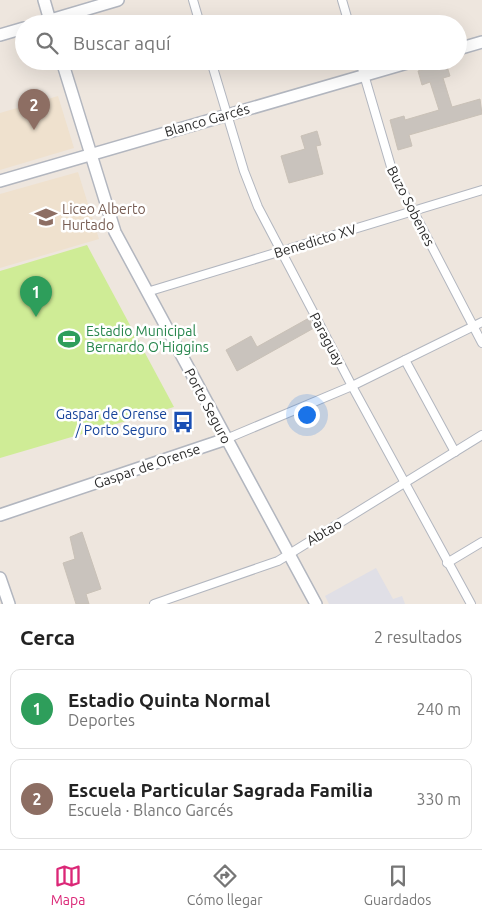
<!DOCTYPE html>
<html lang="es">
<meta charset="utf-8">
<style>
body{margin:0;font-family:Ubuntu,sans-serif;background:#f2f2f2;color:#222}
.you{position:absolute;left:306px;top:414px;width:18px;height:18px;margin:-12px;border:4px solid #fff;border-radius:50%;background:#1a73e8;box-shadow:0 0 0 8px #1a73e833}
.badge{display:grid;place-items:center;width:32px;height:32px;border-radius:50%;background:#db2777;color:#fff;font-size:16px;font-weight:700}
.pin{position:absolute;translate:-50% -41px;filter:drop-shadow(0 1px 2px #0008)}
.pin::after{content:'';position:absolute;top:26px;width:18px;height:15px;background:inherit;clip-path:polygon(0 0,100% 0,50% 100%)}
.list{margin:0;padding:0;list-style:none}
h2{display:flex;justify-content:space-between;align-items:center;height:65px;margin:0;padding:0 20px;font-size:21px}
h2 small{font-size:16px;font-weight:400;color:#767676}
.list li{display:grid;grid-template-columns:32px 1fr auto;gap:15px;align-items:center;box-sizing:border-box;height:80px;margin:0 10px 10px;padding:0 10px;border:1px solid #e0e0e0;border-radius:10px}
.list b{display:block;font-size:19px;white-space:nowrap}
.list p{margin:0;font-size:16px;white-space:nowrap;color:#767676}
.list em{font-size:16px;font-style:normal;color:#767676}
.icon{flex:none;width:28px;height:28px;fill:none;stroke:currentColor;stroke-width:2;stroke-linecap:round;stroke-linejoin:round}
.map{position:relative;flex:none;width:482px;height:604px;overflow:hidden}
.search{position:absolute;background:#fff;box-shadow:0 5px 20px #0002;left:15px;right:15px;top:15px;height:55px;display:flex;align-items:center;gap:12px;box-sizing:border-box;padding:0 18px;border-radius:28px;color:#767676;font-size:19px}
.sheet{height:245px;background:#fff}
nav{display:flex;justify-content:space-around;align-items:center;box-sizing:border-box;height:70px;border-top:1px solid #e0e0e0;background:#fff;font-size:14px;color:#767676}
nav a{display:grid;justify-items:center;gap:2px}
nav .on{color:#db2777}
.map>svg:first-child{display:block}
.industrial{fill:#e0dfe6}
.education{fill:#efe1ce}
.pitch{fill:#cfec96}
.building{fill:#c9c3bd;stroke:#c9c1b7}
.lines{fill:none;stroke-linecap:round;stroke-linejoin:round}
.street-casing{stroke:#b2b6bf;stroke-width:10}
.secondary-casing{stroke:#b2b6bf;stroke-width:14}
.street{stroke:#fff;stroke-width:8}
.secondary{stroke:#fff;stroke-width:11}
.labels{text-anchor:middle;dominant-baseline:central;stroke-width:5;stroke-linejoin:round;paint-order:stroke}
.street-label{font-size:14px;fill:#2c2c2c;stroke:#fff}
.education-label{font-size:14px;fill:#785e54;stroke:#fff;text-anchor:start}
.leisure-label{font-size:14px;fill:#27864d;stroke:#fff;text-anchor:start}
.transit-label{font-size:14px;fill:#164399;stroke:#fff;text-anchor:end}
</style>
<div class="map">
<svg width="482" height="604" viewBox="0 0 482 604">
<rect width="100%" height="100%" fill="#eee6de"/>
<polygon class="industrial" points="376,568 393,599 402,596 405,604 329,604 325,596"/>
<g class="education">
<polygon points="58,96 74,148 0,170 0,113"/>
<polygon points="78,172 99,239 0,268 0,194"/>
</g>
<polygon class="pitch" points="87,245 174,407 0,458 0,271"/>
<g class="building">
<polygon points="446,63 450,76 443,78 452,107 480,99 482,114 409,135 412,146 398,150 390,120 404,116 405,120 439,110 430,82 422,85 418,71"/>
<polygon points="317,131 321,145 316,146 323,174 289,183 281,156 305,149 301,136"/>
<polygon points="309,318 314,328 237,371 226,350 251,336 257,347"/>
<polygon points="82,532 101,589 86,594 89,604 76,604 63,563 75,559 70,537"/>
</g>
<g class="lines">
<g class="street-casing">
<g id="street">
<polyline points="193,0 200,24"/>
<polyline points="342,0 349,24"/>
<polyline points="211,61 244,171 258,207 352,386 471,604"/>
<polyline points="360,61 392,170 482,343"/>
<polyline points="147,292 482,190"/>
<polyline points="405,360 455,452"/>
<polyline points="226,439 352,386 482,322"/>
<polyline points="447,563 482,542"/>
<polyline points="154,604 278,561 482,435"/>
</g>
</g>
<g class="secondary-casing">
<g id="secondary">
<polyline points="44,0 51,24"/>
<polyline points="37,24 118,0"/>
<polyline points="0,35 24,28"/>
<polyline points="458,49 482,42"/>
<polyline points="62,61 115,232 316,604"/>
<polyline points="0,181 414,61"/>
<polyline points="0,515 226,439"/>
<polyline points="0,578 9,604"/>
</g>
</g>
<use href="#street" class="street"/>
<use href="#secondary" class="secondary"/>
</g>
<defs>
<g id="school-bare" transform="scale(1.725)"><path d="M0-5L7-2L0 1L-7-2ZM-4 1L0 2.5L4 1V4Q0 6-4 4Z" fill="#8d6e63" stroke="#fff" stroke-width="2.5" paint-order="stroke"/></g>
<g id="stadium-bare" transform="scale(1.725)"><path d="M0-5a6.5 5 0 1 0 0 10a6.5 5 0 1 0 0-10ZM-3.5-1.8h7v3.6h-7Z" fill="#2e9e5b" stroke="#fff" stroke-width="2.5" paint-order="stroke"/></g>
<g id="bus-bare" transform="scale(1.725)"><path d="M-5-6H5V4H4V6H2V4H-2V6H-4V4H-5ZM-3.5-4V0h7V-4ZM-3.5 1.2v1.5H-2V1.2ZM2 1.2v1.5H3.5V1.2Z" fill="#1a4fb4" stroke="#fff" stroke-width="2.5" paint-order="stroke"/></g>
</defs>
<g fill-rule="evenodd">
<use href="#school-bare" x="46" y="217"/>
<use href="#stadium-bare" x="69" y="339"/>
<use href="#bus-bare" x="183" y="422"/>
</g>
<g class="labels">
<g class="street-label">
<text transform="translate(207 120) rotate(-16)">Blanco Garcés</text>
<text transform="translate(411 206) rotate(63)">Buzo Sobenes</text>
<text transform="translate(315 241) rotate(-17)">Benedicto XV</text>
<text transform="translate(327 339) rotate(62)">Paraguay</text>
<text transform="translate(208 406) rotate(62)">Porto Seguro</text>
<text transform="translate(147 466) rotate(-19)">Gaspar de Orense</text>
<text transform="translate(324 532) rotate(-31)">Abtao</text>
</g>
<g class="education-label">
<text x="62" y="209">Liceo Alberto<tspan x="62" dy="16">Hurtado</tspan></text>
</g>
<g class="leisure-label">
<text x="86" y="331">Estadio Municipal<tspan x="86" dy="16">Bernardo O'Higgins</tspan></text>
</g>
<g class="transit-label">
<text x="167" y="414">Gaspar de Orense<tspan x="167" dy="16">/ Porto Seguro</tspan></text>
</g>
</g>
</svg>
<div class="you"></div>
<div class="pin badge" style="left:36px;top:317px;background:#2e9e5b">1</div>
<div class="pin badge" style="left:34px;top:130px;background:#8d6e63">2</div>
<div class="search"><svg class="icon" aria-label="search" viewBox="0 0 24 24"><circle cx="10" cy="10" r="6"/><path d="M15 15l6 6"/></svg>Buscar aquí</div>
</div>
<section class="sheet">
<h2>Cerca<small>2 resultados</small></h2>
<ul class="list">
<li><span class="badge" style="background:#2e9e5b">1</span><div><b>Estadio Quinta Normal</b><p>Deportes</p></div><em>240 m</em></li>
<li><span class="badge" style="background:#8d6e63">2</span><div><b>Escuela Particular Sagrada Familia</b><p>Escuela · Blanco Garcés</p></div><em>330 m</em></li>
</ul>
</section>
<nav>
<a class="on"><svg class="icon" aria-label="map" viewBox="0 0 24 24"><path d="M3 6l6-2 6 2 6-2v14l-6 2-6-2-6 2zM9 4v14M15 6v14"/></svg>Mapa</a>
<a><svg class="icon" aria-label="directions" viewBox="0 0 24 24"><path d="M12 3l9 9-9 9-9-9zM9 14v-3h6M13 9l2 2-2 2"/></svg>Cómo llegar</a>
<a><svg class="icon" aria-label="saved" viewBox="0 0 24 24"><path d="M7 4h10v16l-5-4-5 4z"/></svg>Guardados</a>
</nav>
